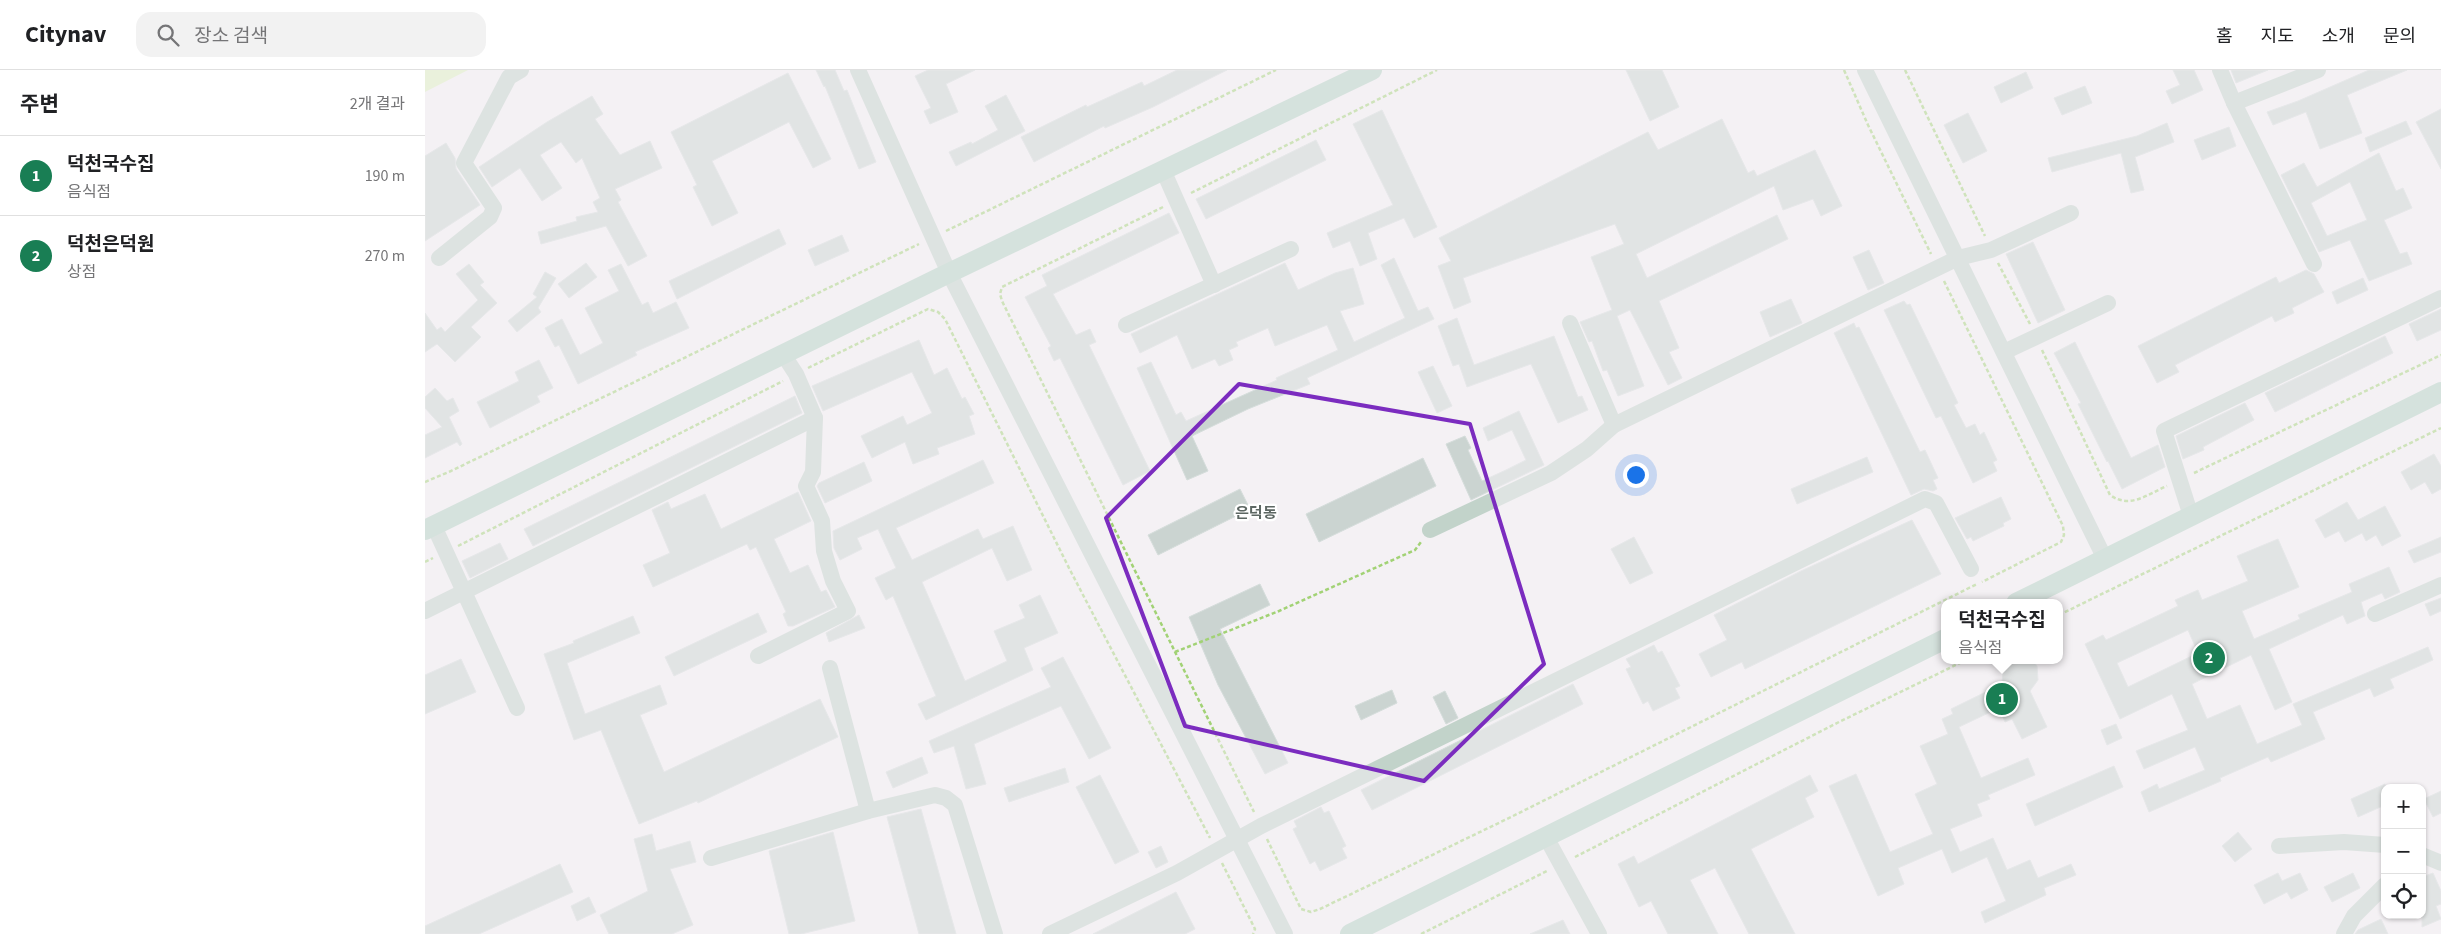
<!DOCTYPE html>
<html lang="ko">
<meta charset="utf-8">
<style>
body{margin:0;font-family:"Source Sans 3","Noto Sans KR",sans-serif;background:#f2f2f2;color:#202124}
.controls{position:absolute;right:15px;bottom:15px;display:grid;overflow:hidden;border-radius:10px;box-shadow:0 1px 4px #0004}
.controls button{width:45px;height:45px;display:grid;place-items:center;padding:0;border:0;border-bottom:1px solid #e0e0e0;background:#fff;color:#202124;font:25px sans-serif}
.you{position:absolute;left:1210px;top:404px;width:18px;height:18px;margin:-12px;border:4px solid #fff;border-radius:50%;background:#1a73e8;box-shadow:0 0 0 8px #1a73e833}
.badge{display:grid;place-items:center;width:32px;height:32px;border-radius:50%;background:#197e54;color:#fff;font-size:16px;font-weight:700}
.pin{position:absolute;translate:-50% -50%;border:2px solid #fff;box-shadow:0 1px 5px #0006}
.popup{position:absolute;left:1516px;top:529px;width:122px;height:65px;box-sizing:border-box;display:grid;place-content:center;border-radius:10px;background:#fff;filter:drop-shadow(0 1px 4px #0005);font-size:16px;white-space:nowrap;color:#757577}
.popup b{font-size:19px;color:#202124}
.popup::after{content:'';position:absolute;left:50%;top:100%;margin-left:-10px;border:10px solid transparent;border-top-color:#fff}
.list{margin:0;padding:0;list-style:none}
h2{display:flex;justify-content:space-between;align-items:center;height:65px;margin:0;padding:0 20px;font-size:21px}
h2 small{font-size:16px;font-weight:400;color:#757577}
.list li{display:grid;grid-template-columns:32px 1fr auto;gap:15px;align-items:center;box-sizing:border-box;height:80px;padding:0 20px;border-top:1px solid #e0e0e0}
.list b{display:block;font-size:19px;white-space:nowrap}
.list p{margin:0;font-size:16px;white-space:nowrap;color:#757577}
.list em{font-size:16px;font-style:normal;color:#757577}
.icon{flex:none;width:28px;height:28px;fill:none;stroke:currentColor;stroke-width:2;stroke-linecap:round;stroke-linejoin:round}
.map{position:relative;flex:none;width:2016px;height:864px;overflow:hidden}
header{display:flex;align-items:center;gap:30px;box-sizing:border-box;height:70px;padding:0 25px;background:#fff;border-bottom:1px solid #e0e0e0}
header strong{font-size:24px}
nav{display:flex;gap:28px;margin-inline-start:auto;font-size:18px}
.search{width:350px;height:45px;background:#f2f2f2;display:flex;align-items:center;gap:12px;box-sizing:border-box;padding:0 18px;border-radius:15px;color:#757577;font-size:19px}
main{display:flex}
aside{flex:1;background:#fff}
.map>svg:first-child{display:block}
.green{fill:#def2bf}
.building{fill:#cbd4d1;stroke:#d5dddb;fill-rule:evenodd}
.lines{fill:none;stroke-linecap:round;stroke-linejoin:round}
.path{stroke:#a2d275;stroke-width:2.5;stroke-dasharray:4 2.5;stroke-linecap:butt}
.minor{stroke:#c2d3ca;stroke-width:16}
.major{stroke:#b0d1c1;stroke-width:20}
.marked{fill:none;stroke:#7b2cbf;stroke-width:4;stroke-linejoin:round}
.labels{text-anchor:middle;dominant-baseline:central;stroke-width:4.5;stroke-linejoin:round;paint-order:stroke}
.quarter-label{font-size:15px;font-weight:bold;fill:#5d6763;stroke:#fff}
</style>
<header>
<strong>Citynav</strong>
<div class="search"><svg class="icon" aria-label="search" viewBox="0 0 24 24"><circle cx="10" cy="10" r="6"/><path d="M15 15l6 6"/></svg>장소 검색</div>
<nav><a>홈</a><a>지도</a><a>소개</a><a>문의</a></nav>
</header>
<main>
<aside>
<h2>주변<small>2개 결과</small></h2>
<ul class="list">
<li><span class="badge">1</span><div><b>덕천국수집</b><p>음식점</p></div><em>190 m</em></li>
<li><span class="badge">2</span><div><b>덕천은덕원</b><p>상점</p></div><em>270 m</em></li>
</ul>
</aside>
<div class="map">
<svg width="2016" height="864" viewBox="0 0 2016 864">
<rect width="100%" height="100%" fill="#f4f1f4"/>
<polygon class="green" points="0,0 43,0 0,22"/>
<g class="building">
<polygon points="391,0 410,0 419,21 422,20 451,92 434,99 400,16 399,17"/>
<polygon points="503,0 550,0 521,14 533,42 505,54 499,41 506,38 490,6"/>
<polygon points="752,0 802,0 728,37 680,58 679,56 609,92 596,67 661,35 662,37 717,12 719,16"/>
<polygon points="1201,0 1237,0 1254,37 1225,51"/>
<polygon points="1748,0 1769,0 1778,20 1747,34 1741,21 1755,15"/>
<polygon points="1806,0 1843,0 1811,13"/>
<polygon points="1944,0 1982,0 1922,25 1937,63 1895,79 1881,42 1848,55 1842,42 1873,31"/>
<polygon points="1601,2 1608,18 1576,33 1569,17"/>
<polygon points="363,3 406,89 388,98 364,52 287,91 313,143 287,156 268,117 272,115 246,62"/>
<polygon points="1660,16 1667,33 1637,45 1629,28"/>
<polygon points="581,25 600,61 531,96 524,82 546,72 547,74 573,60 560,36"/>
<polygon points="167,26 178,44 170,49 195,85 225,71 237,98 190,119 196,130 193,132 222,186 203,196 181,156 116,174 113,162 152,151 151,147 173,142 168,132 175,128 157,88 151,93 136,72 115,85 137,118 117,131 95,98 67,117 54,97 122,52"/>
<polygon points="2016,39 2016,99 1991,52"/>
<polygon points="957,40 1012,157 989,168 979,148 943,163 952,189 935,196 925,171 908,178 902,163 968,135 928,54"/>
<polygon points="1543,43 1562,81 1538,93 1519,55"/>
<polygon points="1297,49 1323,103 1329,100 1332,106 1390,80 1417,136 1396,146 1388,129 1358,140 1349,116 1211,184 1222,208 1352,145 1363,169 1234,231 1254,278 1244,282 1257,308 1243,315 1205,240 1192,246 1219,316 1193,326 1182,300 1178,301 1167,271 1164,272 1155,252 1187,240 1166,187 1199,174 1190,154 1038,208 1046,232 1029,239 1013,196 1026,191 1014,168 1223,62 1233,80"/>
<polygon points="1981,51 1987,64 1945,82 1940,68"/>
<polygon points="1742,53 1749,72 1710,87 1719,120 1706,123 1696,83 1627,102 1623,88 1712,66"/>
<polygon points="1804,57 1811,76 1777,90 1769,70"/>
<polygon points="891,70 901,90 781,149 771,129"/>
<polygon points="21,73 30,88 31,99 55,135 0,171 0,86"/>
<path d="M1954 83 1971 121 1978 118 1987 138 1959 150 1975 184 1982 182 1987 194 1944 211 1925 170 1894 182 1856 105 1879 93 1892 117ZM1925 112 1942 150 1902 166 1886 133Z"/>
<polygon points="744,143 754,163 628,224 651,265 665,259 671,272 664,275 725,401 698,415 635,288 629,291 623,278 626,276 600,227 622,216 617,205"/>
<polygon points="354,159 361,174 252,229 244,211"/>
<polygon points="417,165 424,181 390,196 383,180"/>
<polygon points="1608,172 1640,240 1613,253 1581,184"/>
<polygon points="1444,180 1459,213 1443,220 1428,187"/>
<polygon points="969,188 993,241 1003,237 1009,249 882,308 885,314 823,339 767,366 783,401 762,410 712,298 726,292 751,345 756,342 761,351 852,310 851,308 913,280 902,255 850,276 843,258 811,272 813,276 804,280 808,290 794,296 790,289 767,299 752,265 715,283 706,264 860,193 873,220 910,203 928,198 939,234 915,241 929,272 980,248 956,195"/>
<polygon points="161,193 172,207 144,228 133,214"/>
<polygon points="44,194 59,212 55,215 72,233 46,257 56,267 30,292 12,274 0,282 0,243 12,260 16,257 20,262 53,230 31,204"/>
<polygon points="196,194 217,235 223,232 228,243 251,232 264,258 210,282 212,285 153,314 134,275 130,277 120,258 137,249 155,285 178,273 160,238 194,221 183,200"/>
<polygon points="1881,200 1889,204 1899,222 1867,238 1869,243 1850,252 1847,246 1750,295 1754,302 1732,313 1713,276 1851,207 1854,213"/>
<polygon points="120,202 131,208 113,238 116,242 92,262 83,251 112,227 108,224"/>
<polygon points="1938,208 1943,220 1912,234 1907,222"/>
<polygon points="1366,229 1377,253 1345,267 1335,242"/>
<polygon points="1479,231 1482,235 1485,234 1519,304 1533,333 1529,335 1541,358 1550,354 1555,365 1559,362 1572,390 1568,392 1572,401 1548,413 1516,346 1511,348 1459,240"/>
<polygon points="2016,239 2016,260 1992,271 1984,254"/>
<polygon points="1032,248 1049,295 1129,266 1153,327 1157,326 1163,340 1133,353 1106,294 1042,317 1034,294 1028,296 1013,256"/>
<polygon points="1429,253 1431,258 1434,257 1495,382 1500,380 1513,408 1508,410 1512,419 1508,421 1499,419 1486,425 1409,263"/>
<polygon points="1960,266 1968,283 1850,342 1840,323"/>
<polygon points="494,270 509,305 522,298 537,329 540,327 549,344 544,346 550,364 512,378 514,384 488,394 480,372 447,388 436,366 478,346 482,355 507,343 487,302 398,341 387,316"/>
<polygon points="1650,272 1706,388 1733,375 1740,397 1697,419 1683,391 1682,392 1653,334 1656,333 1629,283"/>
<polygon points="114,290 128,318 112,326 115,332 65,358 52,332 94,311 90,302"/>
<polygon points="1008,296 1027,336 1012,343 993,302"/>
<polygon points="10,318 22,331 28,328 34,341 24,347 37,374 35,376 32,372 0,388 0,365 17,357 0,338 0,327"/>
<polygon points="370,326 377,343 108,476 99,459"/>
<polygon points="1820,333 1829,350 1778,377 1779,380 1758,389 1751,366"/>
<polygon points="1094,341 1119,395 1046,430 1021,374 1040,366 1046,378 1043,380 1057,411 1081,400 1101,390 1087,360 1063,371 1058,358"/>
<polygon points="2009,384 2016,396 2016,419 2007,424 2000,412 1986,420 1976,402"/>
<polygon points="1442,387 1448,402 1372,434 1366,419"/>
<polygon points="998,388 1011,416 894,472 881,444"/>
<polygon points="558,390 569,413 471,458 487,490 553,459 558,469 588,456 607,500 582,511 567,478 497,512 540,611 582,591 569,561 600,548 594,535 615,525 633,563 599,578 608,600 501,650 493,634 511,626 468,526 461,530 450,508 471,498 453,459 432,468 437,479 415,490 409,478 408,461"/>
<polygon points="439,392 447,411 400,433 392,416 394,413"/>
<polygon points="815,419 825,439 733,485 723,465"/>
<polygon points="373,422 386,451 349,469 365,503 383,495 396,522 401,520 410,537 368,556 363,556 358,544 361,542 331,477 325,480 322,474 228,517 218,495 245,483 227,440 243,432 246,439 280,424 296,459"/>
<polygon points="1576,427 1586,449 1578,453 1579,456 1548,471 1546,467 1542,469 1530,448"/>
<polygon points="1922,432 1933,450 1960,436 1976,466 1957,476 1951,465 1941,471 1937,463 1920,472 1914,461 1900,468 1890,450"/>
<polygon points="1487,450 1516,504 1320,599 1317,592 1286,607 1274,584 1302,570 1289,545 1376,501"/>
<polygon points="1209,467 1228,503 1205,514 1186,479"/>
<polygon points="2016,467 2016,482 1989,493 1983,481"/>
<path d="M1853 469 1874 517 1817 541 1829 569 1875 549 1873 545 1927 522 1924 514 1964 497 1975 522 1960 529 1957 523 1936 532 1940 546 1922 554 1918 545 1844 579 1867 632 1850 640 1826 585 1767 614 1782 649 1815 635 1832 674 1877 655 1868 634 2003 577 2008 590 1965 609 1969 618 1949 627 1945 618 1888 642 1900 669 1846 692 1843 687 1795 708 1796 711 1724 742 1716 722 1732 714 1734 719 1780 700 1770 677 1719 699 1711 681 1763 660 1747 624 1695 649 1660 574 1678 565 1681 570 1753 536 1750 530 1773 520 1777 530 1823 511 1812 486ZM1763 560 1773 583 1703 617 1692 593Z"/>
<polygon points="75,473 83,489 45,508 37,491"/>
<polygon points="835,514 845,535 795,559 863,693 840,704 793,615 764,547"/>
<polygon points="2016,528 2016,541 2005,546 2000,534"/>
<polygon points="333,543 342,562 249,606 240,587"/>
<polygon points="434,545 440,558 404,572 401,563"/>
<polygon points="208,546 215,563 142,593 160,644 235,615 242,634 215,645 239,702 395,629 413,667 273,733 272,731 214,754 176,660 149,670 119,584 149,573 148,571"/>
<polygon points="1229,575 1233,583 1237,581 1255,616 1250,618 1255,628 1228,641 1223,631 1218,634 1201,599 1206,597 1201,589"/>
<polygon points="638,587 686,678 664,689 636,636 549,674 561,714 541,719 529,676 509,683 504,671 626,617 616,598"/>
<polygon points="36,589 51,622 0,644 0,605"/>
<polygon points="1586,590 1607,590 1612,596 1613,610 1605,621 1622,657 1597,669 1587,649 1580,652 1574,638 1534,657 1556,708 1603,688 1610,705 1563,725 1565,729 1552,734 1557,746 1525,759 1535,782 1568,768 1582,800 1605,790 1613,808 1646,794 1651,805 1619,818 1621,825 1560,853 1556,842 1581,831 1562,787 1527,803 1517,779 1473,798 1479,814 1453,826 1404,716 1431,704 1465,782 1508,764 1490,724 1512,714 1495,676 1523,664 1517,649 1528,644 1526,639 1577,614 1578,601"/>
<polygon points="1148,614 1158,634 947,740 936,720"/>
<polygon points="967,620 972,633 936,650 930,636"/>
<polygon points="1020,621 1033,648 1021,654 1008,627"/>
<polygon points="1691,654 1697,668 1682,675 1676,660"/>
<polygon points="497,687 503,703 468,718 461,702"/>
<polygon points="1689,696 1698,717 1610,756 1601,734"/>
<polygon points="640,698 644,712 584,732 579,718"/>
<polygon points="675,705 714,782 690,794 651,717"/>
<polygon points="1385,705 1393,721 1380,728 1389,747 1326,779 1370,864 1324,864 1290,798 1265,810 1293,864 1243,864 1226,831 1214,837 1193,794 1209,786 1213,794"/>
<polygon points="1960,714 1960,735 1933,747 1926,729"/>
<polygon points="2016,721 2016,743 2008,747 1999,729"/>
<polygon points="896,737 899,743 904,741 921,776 917,778 922,788 895,801 890,791 885,794 868,759 872,757 869,751"/>
<polygon points="496,739 531,864 494,864 462,747"/>
<polygon points="408,762 430,851 376,864 364,864 344,781"/>
<polygon points="1813,762 1827,779 1810,792 1797,776"/>
<polygon points="227,764 231,781 265,771 271,792 245,799 268,855 247,864 184,864 175,845 223,821 209,769"/>
<polygon points="736,776 743,792 731,798 723,782"/>
<polygon points="135,794 148,822 54,864 0,864 0,856"/>
<polygon points="1853,803 1857,811 1875,803 1883,820 1866,829 1862,822 1839,834 1829,815"/>
<polygon points="1928,803 1935,818 1907,832 1899,817"/>
<polygon points="2008,803 2016,821 2016,834 2011,836 2016,849 1997,857 1997,807"/>
<polygon points="751,822 770,859 760,864 668,864"/>
<polygon points="164,827 171,842 152,851 146,836"/>
<polygon points="1956,849 1963,864 1930,864 1933,860"/>
<polygon points="1138,850 1145,864 1105,864"/>
</g>
<g class="lines">
<g class="path">
<polyline points="1419,0 1443,55 1506,184"/>
<polyline points="1480,0 1560,166"/>
<polyline points="766,123 1012,0"/>
<polyline points="738,137 577,217 575,224 577,231 829,742"/>
<polyline points="521,161 851,0"/>
<polyline points="1573,193 1605,254"/>
<polyline points="1519,211 1638,456 1639,465 1636,472 1557,512"/>
<path d="M1617 280 1685 425C1705 439 1721 425 1742 416"/>
<polyline points="383,298 503,239 513,242 520,249 645,500 785,768"/>
<polyline points="1769,403 2016,285"/>
<polyline points="0,412 26,401 494,174"/>
<polyline points="33,476 358,311"/>
<polyline points="0,492 8,488"/>
<polyline points="1634,545 2016,358"/>
<polyline points="750,582 854,541 990,480 996,472"/>
<polyline points="842,769 876,839 886,842 895,839 1082,749 1552,514"/>
<polyline points="1150,787 1414,652 1541,590"/>
<polyline points="797,793 830,859 828,864"/>
<polyline points="996,864 1122,801"/>
</g>
<g class="minor">
<polyline points="433,0 524,203 860,864"/>
<polyline points="1440,0 1680,489"/>
<polyline points="1795,0 1809,33"/>
<polyline points="738,100 789,215"/>
<polyline points="14,188 65,147 69,138 39,93 84,7 96,0"/>
<polyline points="1889,194 1809,33 1893,0"/>
<polyline points="1145,253 1189,355"/>
<polyline points="701,255 866,179"/>
<polyline points="1579,282 1683,233"/>
<polyline points="1766,446 1739,361 2016,228"/>
<polyline points="9,456 92,638"/>
<polyline points="1005,460 1126,403 1162,379 1189,355 1533,188 1566,180 1646,143"/>
<polyline points="0,541 390,348"/>
<polyline points="1950,544 2016,515"/>
<polyline points="333,586 423,541 408,511 399,481 397,451 381,416 388,402 390,348 371,304 358,284"/>
<polyline points="405,598 443,741"/>
<polyline points="1121,767 1174,864"/>
<polyline points="1854,776 1919,772 1960,775"/>
<polyline points="1997,785 2016,793"/>
<polyline points="286,788 443,741 510,725 521,728 530,735 570,864"/>
<polyline points="625,864 752,803 836,756 1500,429 1511,433 1546,499"/>
<polyline points="1919,864 1929,846 1960,815"/>
</g>
<g class="major">
<polyline points="0,460 524,203 947,0"/>
<polyline points="1591,533 2016,322"/>
<polyline points="925,864 1520,569"/>
</g>
</g>
<path d="M0 0H2016V864H0ZM814 314 1045 354 1119 594 999 711 760 656 681 448Z" fill="#f4f1f4" fill-opacity=".55" fill-rule="evenodd"/>
<path class="marked" d="M814 314 1045 354 1119 594 999 711 760 656 681 448Z"/>
<g class="labels">
<g class="quarter-label">
<text x="831" y="443">은덕동</text>
</g>
</g>
</svg>
<div class="controls">
<button>+</button>
<button>−</button>
<button><svg class="icon" aria-label="locate" viewBox="0 0 24 24"><circle cx="12" cy="12" r="6"/><path d="M12 2v4M12 18v4M2 12h4M18 12h4"/></svg></button>
</div>
<div class="you"></div>
<div class="pin badge" style="left:1577px;top:629px">1</div>
<div class="popup"><b>덕천국수집</b>음식점</div>
<div class="pin badge" style="left:1784px;top:588px">2</div>
</div>
</main>
